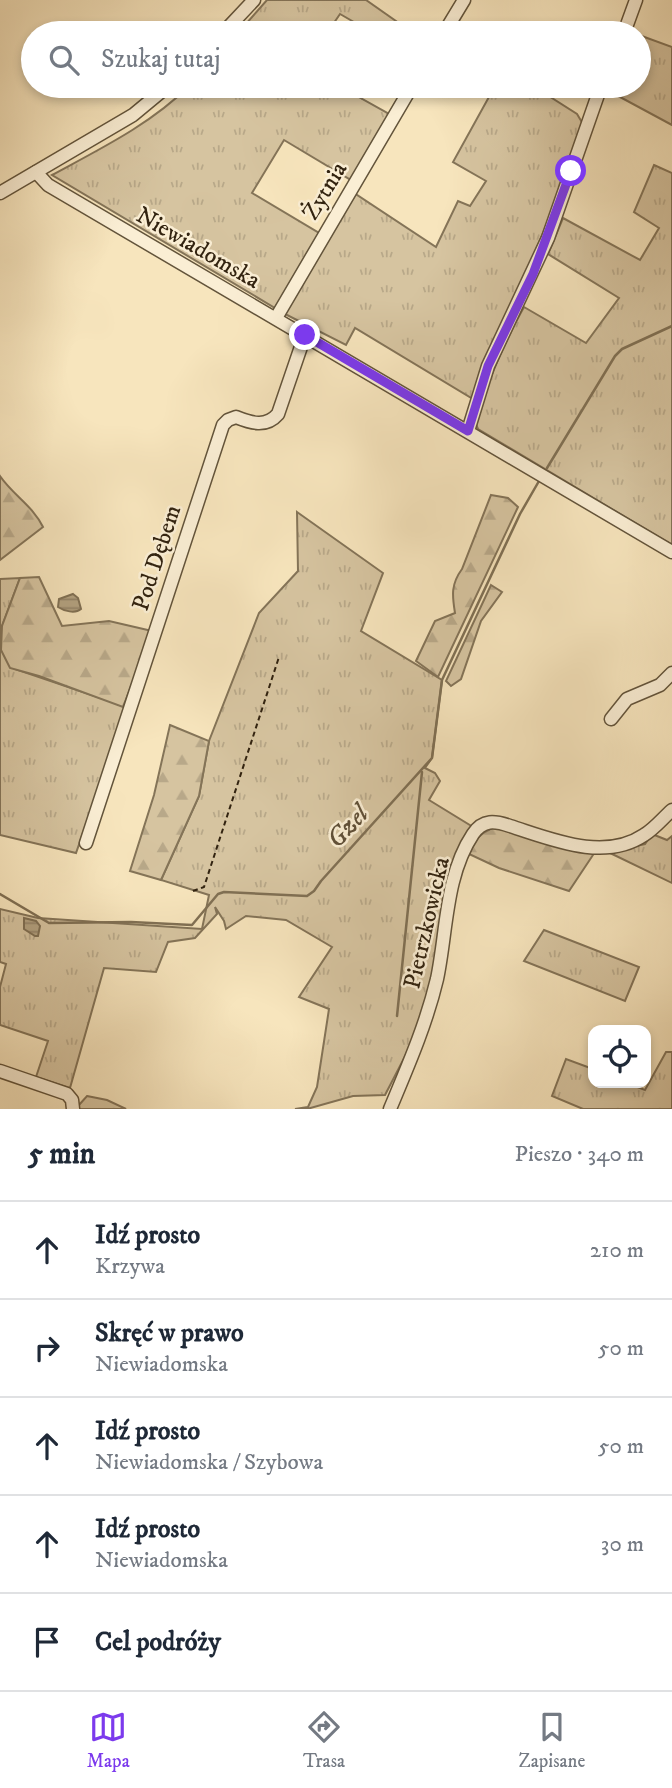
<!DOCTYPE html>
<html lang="pl">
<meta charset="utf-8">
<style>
body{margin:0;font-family:"IM FELL DW Pica",serif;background:#f6f6f7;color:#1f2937}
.controls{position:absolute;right:21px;bottom:21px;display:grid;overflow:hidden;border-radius:14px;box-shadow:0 4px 10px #0003}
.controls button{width:63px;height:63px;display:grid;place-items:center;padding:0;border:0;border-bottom:2px solid #e0e1e3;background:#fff;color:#1f2937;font:35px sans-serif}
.stop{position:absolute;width:21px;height:21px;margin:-16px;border:5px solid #7c3aed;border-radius:50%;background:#fff}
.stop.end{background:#7c3aed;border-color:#fff;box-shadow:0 2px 7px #0008}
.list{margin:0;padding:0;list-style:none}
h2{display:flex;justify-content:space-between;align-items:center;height:91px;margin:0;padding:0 28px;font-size:30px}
h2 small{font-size:23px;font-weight:400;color:#747a83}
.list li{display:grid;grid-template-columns:46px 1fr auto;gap:21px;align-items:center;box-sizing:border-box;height:98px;padding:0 28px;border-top:2px solid #e0e1e3}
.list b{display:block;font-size:26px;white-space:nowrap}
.list p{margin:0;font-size:23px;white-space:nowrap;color:#747a83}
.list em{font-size:23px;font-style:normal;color:#747a83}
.icon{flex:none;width:38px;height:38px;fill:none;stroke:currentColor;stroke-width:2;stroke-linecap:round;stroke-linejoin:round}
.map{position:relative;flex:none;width:672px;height:1109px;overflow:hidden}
.search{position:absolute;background:#fff;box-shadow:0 4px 10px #0003;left:21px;right:21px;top:21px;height:77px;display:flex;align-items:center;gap:18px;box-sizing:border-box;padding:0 24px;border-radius:38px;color:#747a83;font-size:26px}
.sheet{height:581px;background:#fff}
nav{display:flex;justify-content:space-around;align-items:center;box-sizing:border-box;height:98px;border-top:2px solid #e0e1e3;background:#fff;font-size:19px;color:#747a83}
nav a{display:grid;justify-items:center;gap:4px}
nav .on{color:#7c3aed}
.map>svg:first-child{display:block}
.grass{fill:url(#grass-tufts);stroke:#847458;stroke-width:2}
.forest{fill:url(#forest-firs);stroke:#847458;stroke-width:2}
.water{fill:url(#water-rules);stroke:#807054;stroke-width:2}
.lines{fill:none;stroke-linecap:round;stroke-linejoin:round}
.stream{stroke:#807054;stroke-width:2.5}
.minor-casing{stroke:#63543b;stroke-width:15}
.path{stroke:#322310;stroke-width:2;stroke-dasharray:5 3.5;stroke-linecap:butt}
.minor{stroke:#faeed4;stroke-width:12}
.route{stroke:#7c3aed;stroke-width:9}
.labels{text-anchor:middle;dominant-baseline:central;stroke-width:5;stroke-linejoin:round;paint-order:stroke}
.street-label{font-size:24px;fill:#322310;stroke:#faeed4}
.water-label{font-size:26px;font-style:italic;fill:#605038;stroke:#faeed4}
</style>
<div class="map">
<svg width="672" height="1109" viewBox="0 0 672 1109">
<defs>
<pattern id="grass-tufts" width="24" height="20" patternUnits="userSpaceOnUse" patternTransform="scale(1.75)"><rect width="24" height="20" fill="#d6c4a0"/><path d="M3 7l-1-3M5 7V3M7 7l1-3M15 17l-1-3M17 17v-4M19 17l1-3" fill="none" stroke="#b8a889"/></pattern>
<pattern id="forest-firs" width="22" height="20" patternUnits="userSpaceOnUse" patternTransform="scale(1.75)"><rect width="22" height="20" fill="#d6c4a0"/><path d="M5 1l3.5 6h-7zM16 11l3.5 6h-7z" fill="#b8a889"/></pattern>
<pattern id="water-rules" width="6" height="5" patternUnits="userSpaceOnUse" patternTransform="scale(1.75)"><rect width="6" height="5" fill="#b4a382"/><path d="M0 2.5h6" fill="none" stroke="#938469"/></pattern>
</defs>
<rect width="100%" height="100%" fill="#f7e5bd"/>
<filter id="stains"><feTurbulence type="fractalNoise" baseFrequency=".00286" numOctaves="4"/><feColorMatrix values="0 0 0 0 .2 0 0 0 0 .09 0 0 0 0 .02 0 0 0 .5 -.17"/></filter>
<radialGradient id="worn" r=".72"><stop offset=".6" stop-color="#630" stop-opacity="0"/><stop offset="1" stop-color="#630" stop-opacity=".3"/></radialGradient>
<g class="grass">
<polygon points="267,0 366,0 413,33 373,33 340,14 327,33 238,33"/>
<polygon points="639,35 672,47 672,125 607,90 609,86 639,86"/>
<path d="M189 86H339L389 114 351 180 284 140 252 193 319 233 280 311 52 175C100 149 151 124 189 86Z"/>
<polygon points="495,86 533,86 577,114 583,124 546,226 473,399 355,328 346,345 285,314 354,193 436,247 458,201 470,206 486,181 453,162"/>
<path d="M654 165 672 173V545L478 429 475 422C488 381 503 344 524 307L586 343 619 298 548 254 563 218 640 260 659 228 634 212Z"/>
<polygon points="297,512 383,573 361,631 442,680 432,758 425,768 435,773 440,781 429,800 473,827 460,845 443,906 434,970 413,1041 385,1095 353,1096 307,1109 295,1109 308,1107 317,1087 329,1009 299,997 332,947 286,920 246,916 226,929 224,921 215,907 217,914 195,938 168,942 156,972 104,968 70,1088 36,1077 48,1041 0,1025 0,987 6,964 0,962 0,909 38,918 202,929 209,895 161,880 199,796 209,741 259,613 298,571"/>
<polygon points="20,578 2,626 15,669 127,707 76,853 0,835 0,579"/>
<polygon points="652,834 667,840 672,836 672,883 608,852 645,844"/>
<polygon points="544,930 639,967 625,1001 524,961"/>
<polygon points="666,1052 672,1052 672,1109 583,1109 552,1096 566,1059 593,1069 593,1083 627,1083 645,1090"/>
<polygon points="87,1096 107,1100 126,1109 79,1109 79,1105"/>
</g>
<g class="forest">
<path d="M0 476C13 495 33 506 43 527L0 560Z"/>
<path d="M491 495 508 498 518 507 438 677 416 661 435 621 455 613C452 595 451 584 462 569Z"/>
<polygon points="39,577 62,626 109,621 152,631 123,707 39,676 10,668 1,650 2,626 20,578"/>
<polygon points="491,585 502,592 481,621 461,679 451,686 446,681"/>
<polygon points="170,725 209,741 199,796 161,880 130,871 154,795"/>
<path d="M495 827 595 852 569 891 499 868 469 854C475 839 480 833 495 827Z"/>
</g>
<g class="water">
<path d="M73 594 78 598 81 609C75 614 64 611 58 607L59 599Z"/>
<polygon points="24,918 36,921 40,926 38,936 35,936 24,929"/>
</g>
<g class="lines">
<g class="stream">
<polyline points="547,468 615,356 622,349 672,326"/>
<polyline points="0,894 49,923 131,922 192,925 218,894 224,892 307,896 314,891 321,881 432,758 442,680 520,514 539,481"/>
<polyline points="397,1016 422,772"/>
</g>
<g class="minor-casing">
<g id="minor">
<polyline points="223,33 254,0"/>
<polyline points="444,33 464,0"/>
<polyline points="624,33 636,0"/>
<polyline points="36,172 48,185 672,552"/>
<polyline points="0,193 133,115 168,86"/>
<polyline points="276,318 412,86"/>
<polyline points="468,431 488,366 548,238 601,86"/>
<polyline points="611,719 627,699 660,685 672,673"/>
<path d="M86 843 223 425 228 420 236 417C251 423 266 428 278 414L305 335"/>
<polyline points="0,1071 67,1094 72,1100 73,1109"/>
<path d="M390 1109C408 1066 426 1025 437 979 447 932 445 876 473 834 483 819 495 821 510 826 551 839 604 862 644 835 654 829 663 818 672 810"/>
</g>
</g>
<polyline class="path" points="193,891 204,887 279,657"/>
<use href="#minor" class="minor"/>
</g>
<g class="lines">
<polyline class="route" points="305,335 468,431 488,366 533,274 571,171"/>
</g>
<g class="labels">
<g class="street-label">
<text transform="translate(325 191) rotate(-59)">Żytnia</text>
<text transform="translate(198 248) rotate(30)">Niewiadomska</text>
<text transform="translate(157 558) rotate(-72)">Pod Dębem</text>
<text transform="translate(427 923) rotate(-77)">Pietrzkowicka</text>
</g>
<g class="water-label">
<text transform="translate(348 827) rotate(-48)">Gzel</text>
</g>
</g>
<rect width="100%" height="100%" filter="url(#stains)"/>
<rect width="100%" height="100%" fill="url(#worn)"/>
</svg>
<div class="controls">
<button><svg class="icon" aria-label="locate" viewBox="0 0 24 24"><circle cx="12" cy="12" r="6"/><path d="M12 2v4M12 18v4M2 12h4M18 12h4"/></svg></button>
</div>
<div class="stop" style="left:571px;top:171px"></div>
<div class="stop end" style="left:305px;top:335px"></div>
<div class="search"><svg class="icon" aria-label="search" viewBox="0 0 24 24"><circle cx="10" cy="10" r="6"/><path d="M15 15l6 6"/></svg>Szukaj tutaj</div>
</div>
<section class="sheet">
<h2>5 min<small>Pieszo · 340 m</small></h2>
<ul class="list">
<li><svg class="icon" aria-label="ahead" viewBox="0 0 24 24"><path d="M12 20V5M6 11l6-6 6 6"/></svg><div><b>Idź prosto</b><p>Krzywa</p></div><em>210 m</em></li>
<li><svg class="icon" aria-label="right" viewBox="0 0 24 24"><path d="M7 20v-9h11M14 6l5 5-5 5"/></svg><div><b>Skręć w prawo</b><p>Niewiadomska</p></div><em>50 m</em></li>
<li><svg class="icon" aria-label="ahead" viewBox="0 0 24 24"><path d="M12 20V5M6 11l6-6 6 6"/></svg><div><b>Idź prosto</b><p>Niewiadomska / Szybowa</p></div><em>50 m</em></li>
<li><svg class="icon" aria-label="ahead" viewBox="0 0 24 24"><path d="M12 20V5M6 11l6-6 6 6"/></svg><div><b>Idź prosto</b><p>Niewiadomska</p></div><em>30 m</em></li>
<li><svg class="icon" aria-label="arrive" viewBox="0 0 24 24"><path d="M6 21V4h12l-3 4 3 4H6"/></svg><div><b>Cel podróży</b></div></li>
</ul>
</section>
<nav>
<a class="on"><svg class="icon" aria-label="map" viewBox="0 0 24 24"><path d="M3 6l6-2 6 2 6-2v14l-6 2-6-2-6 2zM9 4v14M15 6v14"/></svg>Mapa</a>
<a><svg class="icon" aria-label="directions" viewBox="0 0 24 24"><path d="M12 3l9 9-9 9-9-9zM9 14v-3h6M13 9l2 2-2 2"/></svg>Trasa</a>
<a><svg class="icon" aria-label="saved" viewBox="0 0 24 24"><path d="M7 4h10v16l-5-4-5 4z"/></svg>Zapisane</a>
</nav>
